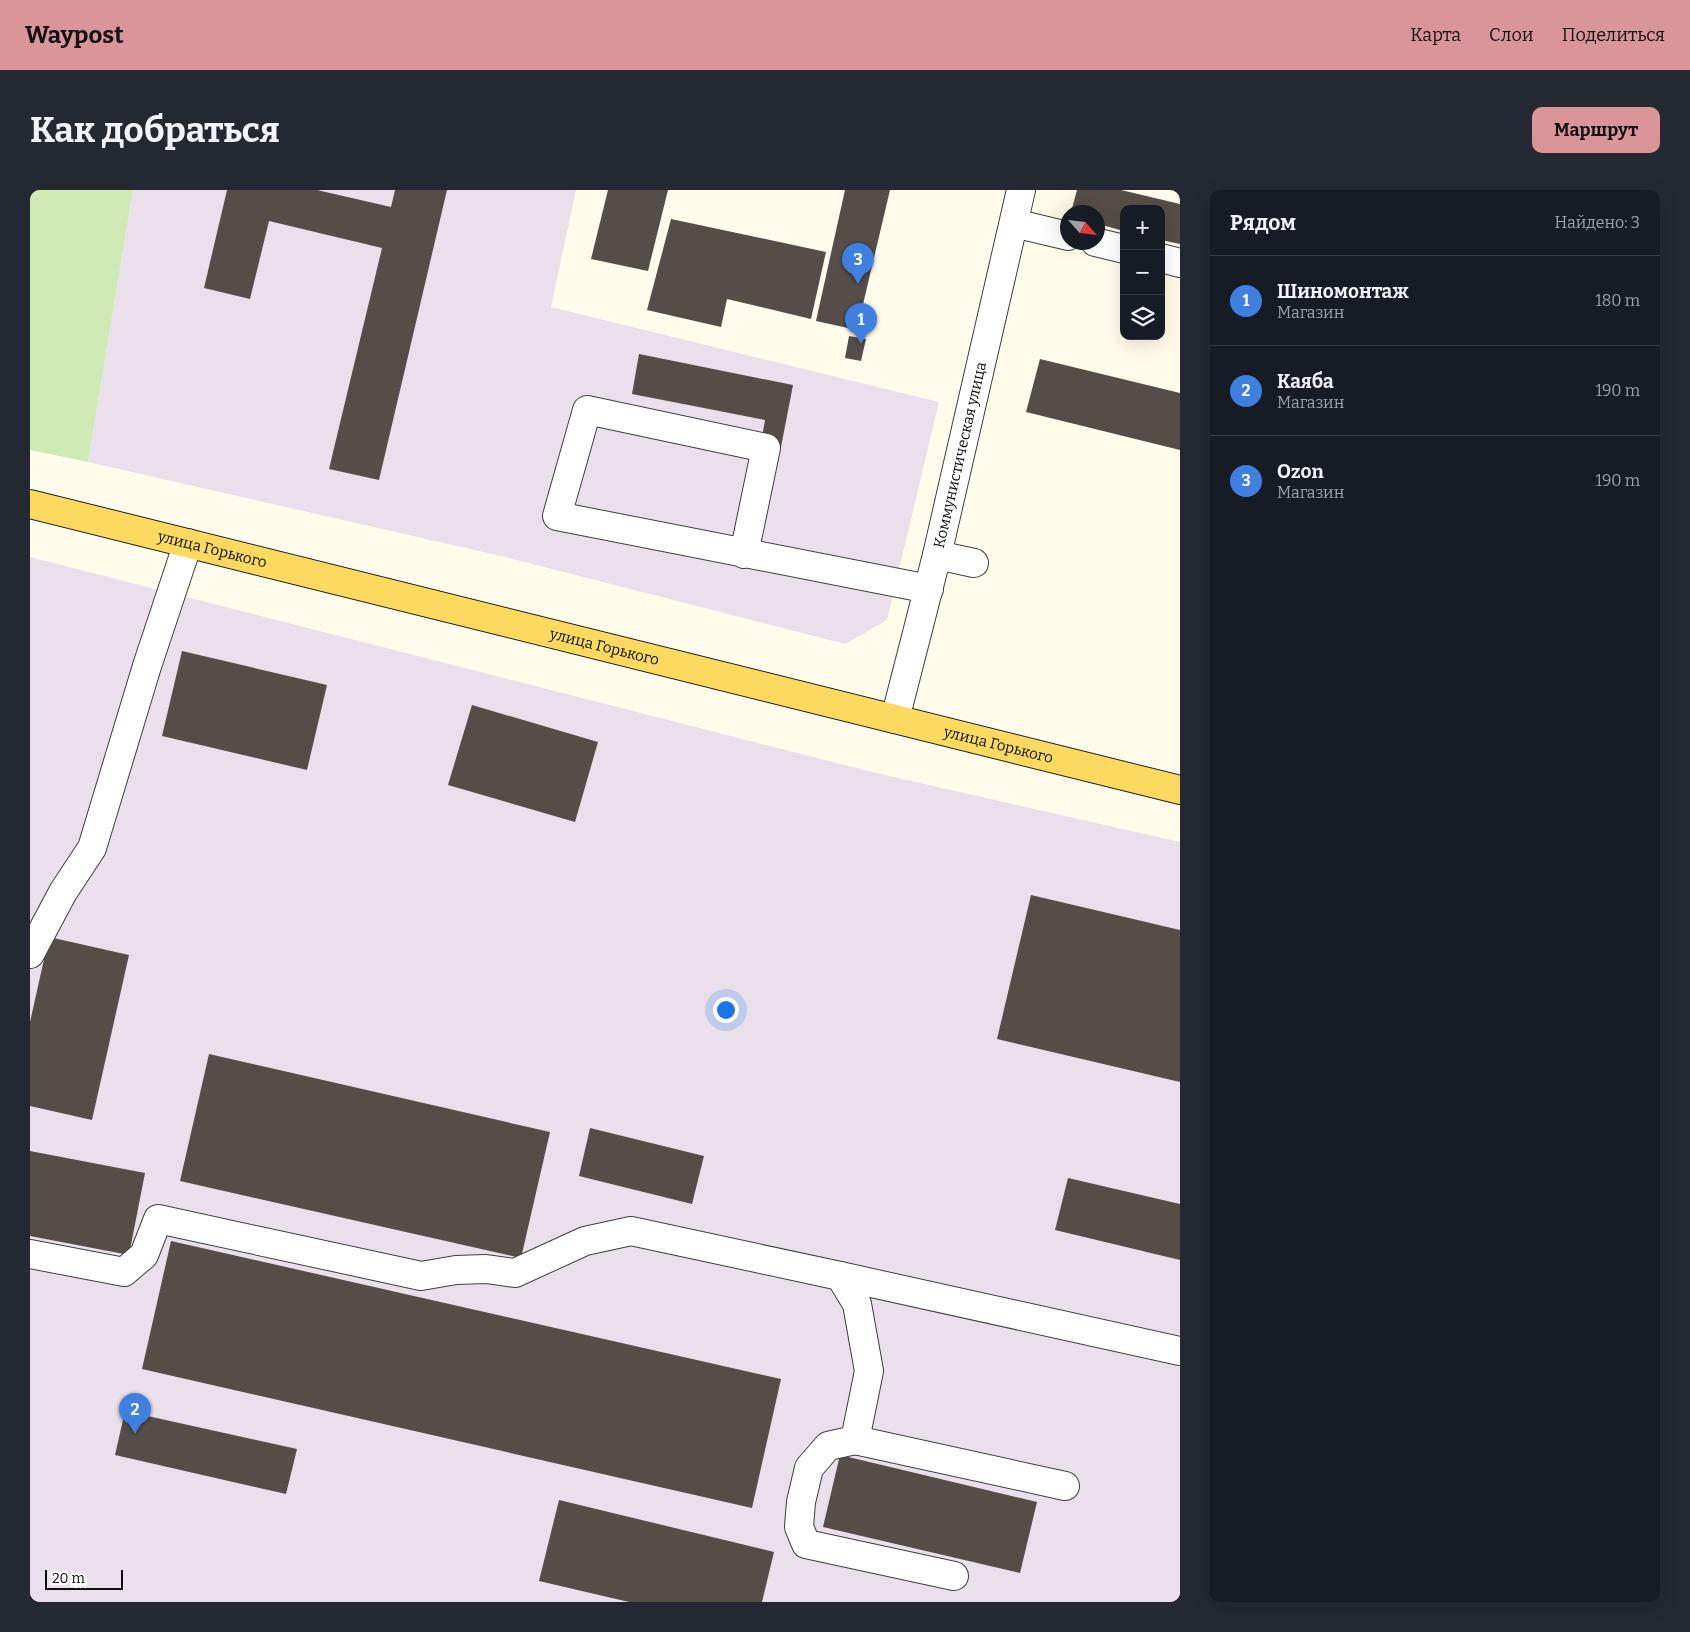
<!DOCTYPE html>
<html lang="ru">
<meta charset="utf-8">
<style>
body{margin:0;font-family:Bitter,serif;background:#242831;color:#f1f3f6}
.controls{position:absolute;right:15px;top:15px;display:grid;overflow:hidden;border-radius:10px;box-shadow:0 5px 20px #0002}
.controls button{width:45px;height:45px;display:grid;place-items:center;padding:0;border:0;border-bottom:1px solid #363941;background:#171b24;color:#f1f3f6;font:25px sans-serif}
.compass{position:absolute;left:1030px;top:15px;width:45px;height:45px;border-radius:50%;background:#171b24;box-shadow:0 5px 20px #0002;rotate:117deg}
.scale{position:absolute;left:15px;bottom:12px;width:78px;box-sizing:border-box;padding-left:5px;border:2px solid #0c0c0c;border-top:0;font-size:14px;line-height:18px;white-space:nowrap;color:#0c0c0c;-webkit-text-stroke:4px #fff;paint-order:stroke}
.you{position:absolute;left:695px;top:819px;width:18px;height:18px;margin:-12px;border:4px solid #fff;border-radius:50%;background:#1a73e8;box-shadow:0 0 0 8px #1a73e833}
.badge{display:grid;place-items:center;width:32px;height:32px;border-radius:50%;background:#da9598;color:#fff;font-size:16px;font-weight:700}
.pin{position:absolute;translate:-50% -41px;filter:drop-shadow(0 1px 2px #0008)}
.pin::after{content:'';position:absolute;top:26px;width:18px;height:15px;background:inherit;clip-path:polygon(0 0,100% 0,50% 100%)}
.list{margin:0;padding:0;list-style:none}
h2{display:flex;justify-content:space-between;align-items:center;height:65px;margin:0;padding:0 20px;font-size:21px}
h2 small{font-size:16px;font-weight:400;color:#9ea1a6}
.list li{display:grid;grid-template-columns:32px 1fr auto;gap:15px;align-items:center;box-sizing:border-box;height:90px;padding:0 20px;border-top:1px solid #363941}
.list b{display:block;font-size:19px;white-space:nowrap}
.list p{margin:0;font-size:16px;white-space:nowrap;color:#9ea1a6}
.list em{font-size:16px;font-style:normal;color:#9ea1a6}
.icon{flex:none;width:28px;height:28px;fill:none;stroke:currentColor;stroke-width:2;stroke-linecap:round;stroke-linejoin:round}
.map{position:relative;flex:none;width:1150px;height:1412px;overflow:hidden;border-radius:10px}
header{display:flex;align-items:center;gap:30px;box-sizing:border-box;height:70px;padding:0 25px;background:#da9598;color:#111}
header strong{font-size:24px}
nav{display:flex;gap:28px;margin-inline-start:auto;font-size:18px}
.intro{display:flex;align-items:center;justify-content:space-between;box-sizing:border-box;height:120px;padding:0 30px}
h1{margin:0;font-size:35px}
.button{padding:12px 22px;border-radius:10px;background:#da9598;color:#111;font-size:18px;font-weight:700}
main{display:flex;gap:30px;padding:0 30px}
aside{flex:1;background:#171b24;border-radius:10px;box-shadow:0 5px 20px #0002}
.map>svg:first-child{display:block}
.industrial{fill:#eae0eb}
.green{fill:#cfeab5}
.building{fill:#554e48}
.lines{fill:none;stroke-linecap:round;stroke-linejoin:round}
.minor-casing{stroke:#3f3f3f;stroke-width:30}
.major-casing{stroke:#1d1d1d;stroke-width:30}
.minor{stroke:#fff;stroke-width:28}
.major{stroke:#fbda5f;stroke-width:28}
.labels{text-anchor:middle;dominant-baseline:central;stroke-width:5;stroke-linejoin:round;paint-order:stroke}
.street-label{font-size:15px;fill:#0c0c0c;stroke:#fff}
</style>
<header>
<strong>Waypost</strong>
<nav><a>Карта</a><a>Слои</a><a>Поделиться</a></nav>
</header>
<div class="intro"><h1>Как добраться</h1><a class="button">Маршрут</a></div>
<main>
<div class="map">
<svg width="1150" height="1412" viewBox="0 0 1150 1412">
<rect width="100%" height="100%" fill="#fffceb"/>
<g class="industrial">
<polygon points="103,0 546,0 521,117 909,212 857,430 815,454 471,366 58,272"/>
<polygon points="0,367 842,582 1150,652 1150,1412 0,1412"/>
</g>
<polygon class="green" points="0,0 103,0 58,272 0,260"/>
<g class="building">
<polygon points="197,0 287,0 361,17 365,0 417,0 349,290 299,279 352,58 239,31 220,109 174,98"/>
<polygon points="578,0 638,0 618,81 561,69"/>
<polygon points="815,0 860,0 827,140 786,131"/>
<polygon points="1047,0 1091,0 1150,14 1150,54 1131,50 1131,19 1094,19 1094,41 1068,34 1068,22 1041,22"/>
<polygon points="641,29 796,62 781,129 697,109 691,137 617,120"/>
<polygon points="819,146 836,149 831,171 815,168"/>
<polygon points="609,164 763,195 751,257 731,253 735,230 602,204"/>
<polygon points="1010,169 1150,203 1150,260 996,222"/>
<polygon points="152,461 297,495 277,580 132,546"/>
<polygon points="442,515 568,552 545,632 418,595"/>
<polygon points="1001,705 1150,740 1150,892 967,849"/>
<polygon points="19,747 99,765 62,930 0,916 0,832"/>
<polygon points="179,864 520,942 491,1068 150,991"/>
<polygon points="560,938 674,966 662,1014 549,986"/>
<polygon points="0,961 115,983 99,1065 0,1046"/>
<polygon points="1038,988 1150,1014 1150,1070 1025,1040"/>
<polygon points="141,1051 751,1189 722,1318 112,1179"/>
<polygon points="95,1221 267,1259 256,1304 85,1265"/>
<polygon points="810,1265 1007,1312 990,1383 793,1337"/>
<polygon points="529,1310 744,1362 732,1412 599,1412 509,1391"/>
</g>
<g class="lines">
<g class="minor-casing">
<g id="minor">
<polyline points="984,33 1038,46"/>
<polyline points="1065,52 1094,59"/>
<polyline points="1131,68 1150,73"/>
<polyline points="714,364 736,258 557,220 527,326 899,399"/>
<polyline points="907,365 944,373"/>
<path id="s1" d="M865 529 907 365 991 0"/>
<polyline points="0,764 33,702 62,658 117,476 158,353"/>
<polyline points="0,1064 94,1082 114,1065 128,1029 391,1086 426,1080 456,1079 485,1083 555,1051 601,1041 810,1086 827,1114 839,1181 825,1250 798,1256 779,1278 771,1312 769,1337 776,1354 924,1386"/>
<polyline points="810,1086 1150,1161"/>
<polyline points="825,1250 1035,1296"/>
</g>
</g>
<g class="major-casing">
<g id="major">
<path id="s2" d="M0 314 1150 600"/>
</g>
</g>
<use href="#minor" class="minor"/>
<use href="#major" class="major"/>
</g>
<g class="labels">
<g class="street-label">
<text stroke="none"><textPath href="#s1" startOffset="272">Коммунистическая улица</textPath></text>
<text stroke="none"><textPath href="#s2" startOffset="188">улица Горького</textPath></text>
<text stroke="none"><textPath href="#s2" startOffset="592">улица Горького</textPath></text>
<text stroke="none"><textPath href="#s2" startOffset="998">улица Горького</textPath></text>
</g>
</g>
</svg>
<div class="controls">
<button>+</button>
<button>−</button>
<button><svg class="icon" aria-label="layers" viewBox="0 0 24 24"><path d="M12 4l9 5-9 5-9-5zM3 14l9 5 9-5"/></svg></button>
</div>
<svg class="compass" viewBox="-18 -18 36 36"><path d="M0-13l5 13h-10z" fill="#e53935"/><path d="M0 13l5-13h-10z" fill="#9ea1a6"/></svg>
<div class="scale">20 m</div>
<div class="you"></div>
<div class="pin badge" style="left:831px;top:154px;background:#3f7fe0">1</div>
<div class="pin badge" style="left:105px;top:1244px;background:#3f7fe0">2</div>
<div class="pin badge" style="left:828px;top:94px;background:#3f7fe0">3</div>
</div>
<aside>
<h2>Рядом<small>Найдено: 3</small></h2>
<ul class="list">
<li><span class="badge" style="background:#3f7fe0">1</span><div><b>Шиномонтаж</b><p>Магазин</p></div><em>180 m</em></li>
<li><span class="badge" style="background:#3f7fe0">2</span><div><b>Каяба</b><p>Магазин</p></div><em>190 m</em></li>
<li><span class="badge" style="background:#3f7fe0">3</span><div><b>Ozon</b><p>Магазин</p></div><em>190 m</em></li>
</ul>
</aside>
</main>
